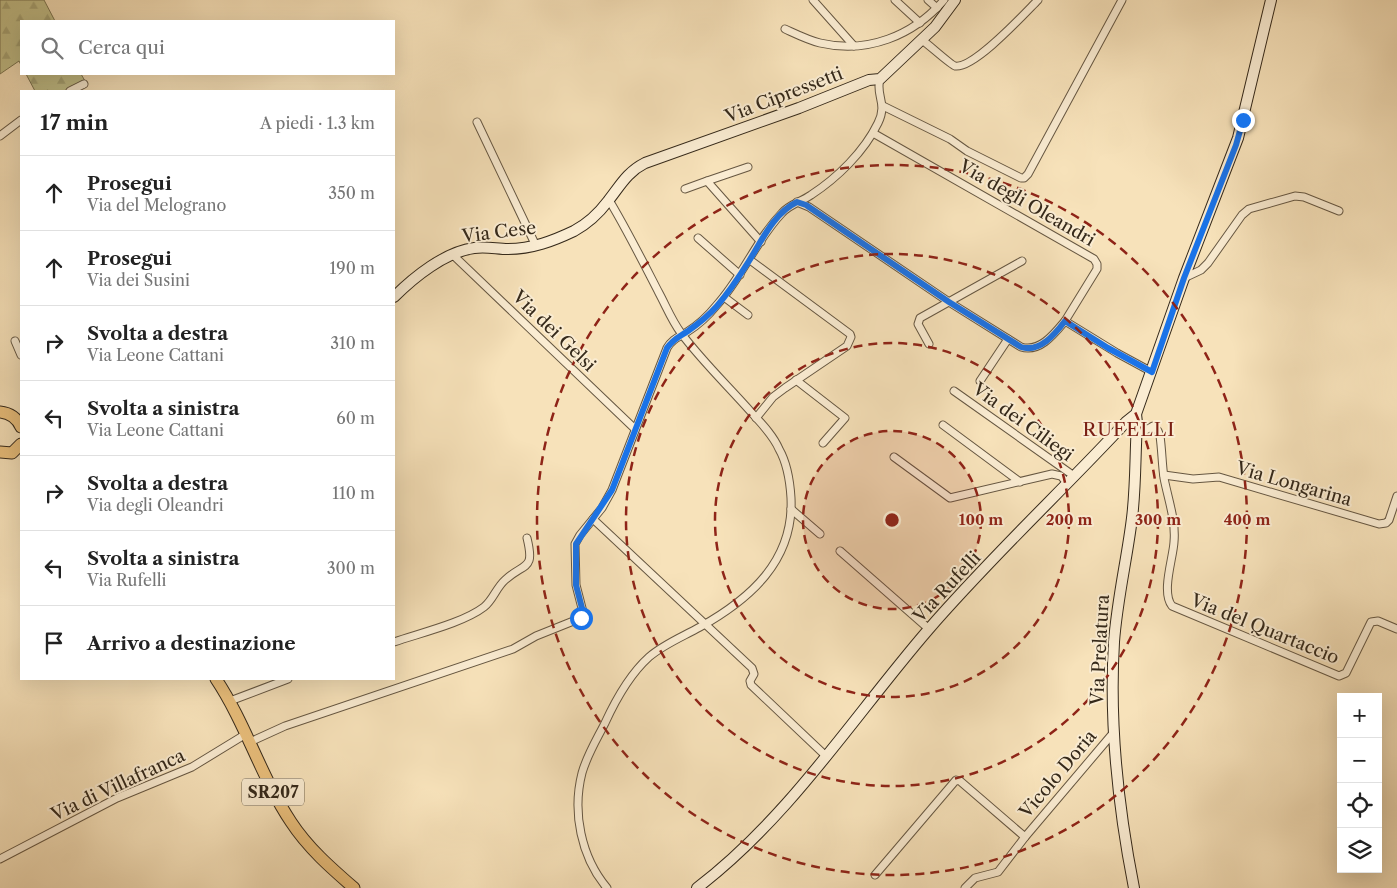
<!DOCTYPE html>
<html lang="it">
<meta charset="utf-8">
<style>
body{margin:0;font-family:"Libre Caslon Text",serif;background:#f2f2f2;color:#222}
.controls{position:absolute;right:15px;bottom:15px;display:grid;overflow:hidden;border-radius:0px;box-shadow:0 5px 20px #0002}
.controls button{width:45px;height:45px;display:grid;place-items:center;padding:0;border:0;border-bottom:1px solid #e0e0e0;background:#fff;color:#222;font:25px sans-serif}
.stop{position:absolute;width:15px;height:15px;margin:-11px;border:4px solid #1a73e8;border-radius:50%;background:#fff}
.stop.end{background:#1a73e8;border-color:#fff;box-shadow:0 1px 5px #0008}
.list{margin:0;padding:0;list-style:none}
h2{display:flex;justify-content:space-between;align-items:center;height:65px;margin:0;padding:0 20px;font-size:21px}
h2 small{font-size:16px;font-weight:400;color:#767676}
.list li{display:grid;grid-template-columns:32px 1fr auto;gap:15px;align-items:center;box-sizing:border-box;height:75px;padding:0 20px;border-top:1px solid #e0e0e0}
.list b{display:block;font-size:19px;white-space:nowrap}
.list p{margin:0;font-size:16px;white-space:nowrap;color:#767676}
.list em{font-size:16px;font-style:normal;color:#767676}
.icon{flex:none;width:28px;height:28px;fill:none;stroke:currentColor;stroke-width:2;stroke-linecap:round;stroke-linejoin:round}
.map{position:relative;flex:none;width:1397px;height:888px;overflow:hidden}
.search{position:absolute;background:#fff;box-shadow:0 5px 20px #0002;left:20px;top:20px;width:375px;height:55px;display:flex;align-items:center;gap:12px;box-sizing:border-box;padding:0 18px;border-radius:0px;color:#767676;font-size:19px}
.panel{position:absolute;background:#fff;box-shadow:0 5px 20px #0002;left:20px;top:90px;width:375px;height:590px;border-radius:0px}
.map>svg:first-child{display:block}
.forest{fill:url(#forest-firs);stroke:#7c7552}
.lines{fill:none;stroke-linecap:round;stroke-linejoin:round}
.street-casing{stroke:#665742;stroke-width:9}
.secondary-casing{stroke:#35291a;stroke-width:12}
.primary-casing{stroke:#35291a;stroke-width:13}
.street{stroke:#faecd2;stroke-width:7}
.secondary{stroke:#faecd2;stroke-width:10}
.primary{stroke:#ecc17d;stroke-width:11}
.route{stroke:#1a73e8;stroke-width:6}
.ring{fill:none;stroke:#8f2418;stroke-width:2.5;stroke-dasharray:9 6}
.labels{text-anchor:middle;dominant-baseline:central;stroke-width:4;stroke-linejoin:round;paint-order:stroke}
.shield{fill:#faecd2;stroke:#706451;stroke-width:1}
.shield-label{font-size:16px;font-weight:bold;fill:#35291a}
.street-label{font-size:18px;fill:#35291a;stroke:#faecd2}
.neighbourhood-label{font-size:19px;letter-spacing:1px;fill:#7a1f14;stroke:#faecd2}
.centre{fill:#8f2418;stroke:#faecd2;stroke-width:2.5}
.ring-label{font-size:15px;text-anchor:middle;font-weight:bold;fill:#8f2418;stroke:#faecd2;stroke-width:4;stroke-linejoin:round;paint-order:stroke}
</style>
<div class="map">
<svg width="1397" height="888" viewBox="0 0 1397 888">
<defs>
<pattern id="forest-firs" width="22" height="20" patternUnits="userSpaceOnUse" patternTransform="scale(1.25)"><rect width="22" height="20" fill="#c3c18b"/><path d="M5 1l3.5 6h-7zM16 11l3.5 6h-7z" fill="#a8a677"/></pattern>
</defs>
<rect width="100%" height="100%" fill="#f7e2ba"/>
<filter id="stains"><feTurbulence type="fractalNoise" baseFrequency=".004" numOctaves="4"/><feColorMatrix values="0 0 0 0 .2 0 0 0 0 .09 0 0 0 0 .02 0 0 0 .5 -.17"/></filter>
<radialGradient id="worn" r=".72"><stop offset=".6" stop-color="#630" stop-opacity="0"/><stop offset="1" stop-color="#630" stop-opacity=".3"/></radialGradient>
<g class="forest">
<polygon points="0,0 44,0 55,21 21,21 21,65 19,61 0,74"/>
<polygon points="26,74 81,74 85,81 64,91 35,91"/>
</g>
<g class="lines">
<g class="street-casing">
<g id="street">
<polyline points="813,0 854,46"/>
<polyline points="895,0 920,23"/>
<polyline points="928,0 937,8"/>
<path d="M785 29C796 34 808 40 820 43 867 54 913 36 944 0"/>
<path d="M922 40C928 44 951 65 955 66 974 69 1024 14 1038 0"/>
<polyline points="70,91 84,84"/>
<polyline points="883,106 950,139 967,151 1021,178 1024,178 1028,174 1122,0"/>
<polyline points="477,122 536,246"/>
<polyline points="873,133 1094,259 1097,264 1097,269 1065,321 1117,353 1152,372"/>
<polyline points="0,136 21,120"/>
<polyline points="748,167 707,181 761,242"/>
<polyline points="685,189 707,181"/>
<path d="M797 202 809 207 949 302 1021 347C1040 353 1055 333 1065 321"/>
<polyline points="698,238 740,275"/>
<polyline points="453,255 635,429"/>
<polyline points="750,260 850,334 851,337 847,346 785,388 773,397 756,418"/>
<polyline points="1184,278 1201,270 1208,263 1242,215 1249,209 1295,196 1304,197 1339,211"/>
<polyline points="724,297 748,315"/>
<polyline points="15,341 21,355"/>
<polyline points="929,344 918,324 920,318 1022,261"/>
<polyline points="796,380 845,418 823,443"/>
<polyline points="980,381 1008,339"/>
<polyline points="954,391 1074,476"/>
<polyline points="943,425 1020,482"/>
<path d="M1137 431H1144L1153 426 1158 431 1160 436C1162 450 1162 464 1164 478 1168 499 1176 520 1174 542 1173 559 1161 592 1172 606L1339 676 1346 673 1371 622 1378 621 1397 629"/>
<polyline points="894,457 950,498 1052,474 1061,476 1067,483"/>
<polyline points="1164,475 1193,479 1219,477 1379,524 1386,523 1389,520 1397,496"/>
<polyline points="791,509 820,534"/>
<polyline points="593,519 752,668 754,674 750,681 751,685 827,757"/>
<polyline points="840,551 929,629"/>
<path d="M394 642C420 633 463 623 484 607 493 600 496 588 505 580 525 562 535 571 527 538"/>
<polyline points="230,701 288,679"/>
<path d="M250 742 285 726 513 649 536 636 581 618 583 612 576 585 575 544 580 535 602 508 612 490 667 348C672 339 679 337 687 332 698 325 708 316 716 306 742 278 756 240 782 213 790 204 801 202 811 195 837 178 864 152 878 123 888 103 875 95 880 79"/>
<polyline points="0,859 117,798 192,767 246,734"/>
<polyline points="875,875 956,780 960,781 1025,837 1114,732"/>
<path d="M607 888C581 857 572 812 582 773 587 755 597 739 605 723 616 699 629 675 649 657 664 644 682 637 700 627 750 599 794 561 791 498 790 481 787 463 779 449 773 435 761 423 751 412 729 387 701 360 681 333 672 321 666 306 659 293 643 262 627 230 609 200"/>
<polyline points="965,888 975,878 998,872 1025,837"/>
</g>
</g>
<g class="secondary-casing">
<g id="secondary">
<path d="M394 297C414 277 445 252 474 248 486 246 497 249 508 249 532 249 553 241 574 231 587 224 599 213 608 201 620 186 627 172 645 163L799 108 869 80 880 79 935 27 955 0"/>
<path d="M697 888C790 817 853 717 928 630 991 557 1061 492 1126 422L1136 414 1184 278 1238 138 1271 0"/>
<path d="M1134 888C1118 807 1109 725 1114 642 1117 600 1127 559 1132 518 1136 486 1135 454 1137 423L1136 414"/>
</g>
</g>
<g class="primary-casing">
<g id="primary">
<path d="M0 412C10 413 17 418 21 427"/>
<polyline points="0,452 12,453 21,444"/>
<path d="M216 679C246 724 261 777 291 822 308 848 331 868 354 888"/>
</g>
</g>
<use href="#street" class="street"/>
<use href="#secondary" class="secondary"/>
<use href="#primary" class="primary"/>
</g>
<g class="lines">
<path class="route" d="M581 618 583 612 576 585V544L612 490 667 348C673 339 679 337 688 331 698 324 709 315 717 306 729 292 739 277 749 261 762 240 774 213 797 202L806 205 949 302 1021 347C1040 353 1055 334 1065 321L1108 348 1152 372 1184 278 1236 145 1243 120"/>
</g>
<circle cx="892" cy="520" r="89" fill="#8f2418" fill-opacity=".12"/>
<g class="ring">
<circle cx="892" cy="520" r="89"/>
<circle cx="892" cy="520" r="177"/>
<circle cx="892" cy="520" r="266"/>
<circle cx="892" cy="520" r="355"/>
</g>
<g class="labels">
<rect class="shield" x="242" y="778.5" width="62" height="27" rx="4"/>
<g class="shield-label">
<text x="273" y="792">SR207</text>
</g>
<g class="street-label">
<text transform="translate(784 95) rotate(-21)">Via Cipressetti</text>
<text transform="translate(1027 203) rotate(30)">Via degli Oleandri</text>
<text transform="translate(499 232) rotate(-7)">Via Cese</text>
<text transform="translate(554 331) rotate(44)">Via dei Gelsi</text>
<text transform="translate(1023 422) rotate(36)">Via dei Ciliegi</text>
<text transform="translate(1294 484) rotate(16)">Via Longarina</text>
<text transform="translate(947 587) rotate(-47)">Via Rufelli</text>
<text transform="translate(1265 629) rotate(22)">Via del Quartaccio</text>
<text transform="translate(1100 650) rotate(-87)">Via Prelatura</text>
<text transform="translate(1058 774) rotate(-50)">Vicolo Doria</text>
<text transform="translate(118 785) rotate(-25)">Via di Villafranca</text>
</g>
<g class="neighbourhood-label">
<text x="1129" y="429">RUFELLI</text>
</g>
</g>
<circle cx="892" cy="520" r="8" class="centre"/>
<g class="ring-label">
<text x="981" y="525">100 m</text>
<text x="1069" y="525">200 m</text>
<text x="1158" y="525">300 m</text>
<text x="1247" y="525">400 m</text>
</g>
<rect width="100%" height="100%" filter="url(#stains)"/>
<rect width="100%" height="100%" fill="url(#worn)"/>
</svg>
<div class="controls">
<button>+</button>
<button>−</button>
<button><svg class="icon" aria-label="locate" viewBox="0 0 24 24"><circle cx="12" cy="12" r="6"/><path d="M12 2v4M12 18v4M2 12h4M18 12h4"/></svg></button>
<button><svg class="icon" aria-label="layers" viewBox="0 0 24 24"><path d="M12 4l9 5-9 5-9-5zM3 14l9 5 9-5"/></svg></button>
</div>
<div class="stop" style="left:581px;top:618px"></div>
<div class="stop end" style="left:1243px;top:120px"></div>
<div class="search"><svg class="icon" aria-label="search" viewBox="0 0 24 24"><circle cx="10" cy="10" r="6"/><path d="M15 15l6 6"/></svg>Cerca qui</div>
<section class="panel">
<h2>17 min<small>A piedi · 1.3 km</small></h2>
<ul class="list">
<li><svg class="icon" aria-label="ahead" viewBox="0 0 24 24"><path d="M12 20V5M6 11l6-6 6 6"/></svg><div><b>Prosegui</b><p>Via del Melograno</p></div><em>350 m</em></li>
<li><svg class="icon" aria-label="ahead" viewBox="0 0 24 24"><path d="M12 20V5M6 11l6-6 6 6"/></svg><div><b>Prosegui</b><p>Via dei Susini</p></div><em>190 m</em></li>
<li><svg class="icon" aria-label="right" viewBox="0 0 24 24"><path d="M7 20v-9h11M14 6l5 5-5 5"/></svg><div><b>Svolta a destra</b><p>Via Leone Cattani</p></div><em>310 m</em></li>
<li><svg class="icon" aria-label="left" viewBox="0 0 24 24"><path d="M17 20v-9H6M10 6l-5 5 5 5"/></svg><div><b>Svolta a sinistra</b><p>Via Leone Cattani</p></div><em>60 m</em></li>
<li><svg class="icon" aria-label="right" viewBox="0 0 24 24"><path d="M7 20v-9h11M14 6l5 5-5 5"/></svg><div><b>Svolta a destra</b><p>Via degli Oleandri</p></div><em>110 m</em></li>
<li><svg class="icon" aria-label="left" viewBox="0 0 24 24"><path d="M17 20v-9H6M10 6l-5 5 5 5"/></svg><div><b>Svolta a sinistra</b><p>Via Rufelli</p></div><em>300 m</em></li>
<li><svg class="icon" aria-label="arrive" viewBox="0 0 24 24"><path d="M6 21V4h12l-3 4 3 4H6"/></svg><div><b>Arrivo a destinazione</b></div></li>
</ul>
</section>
</div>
